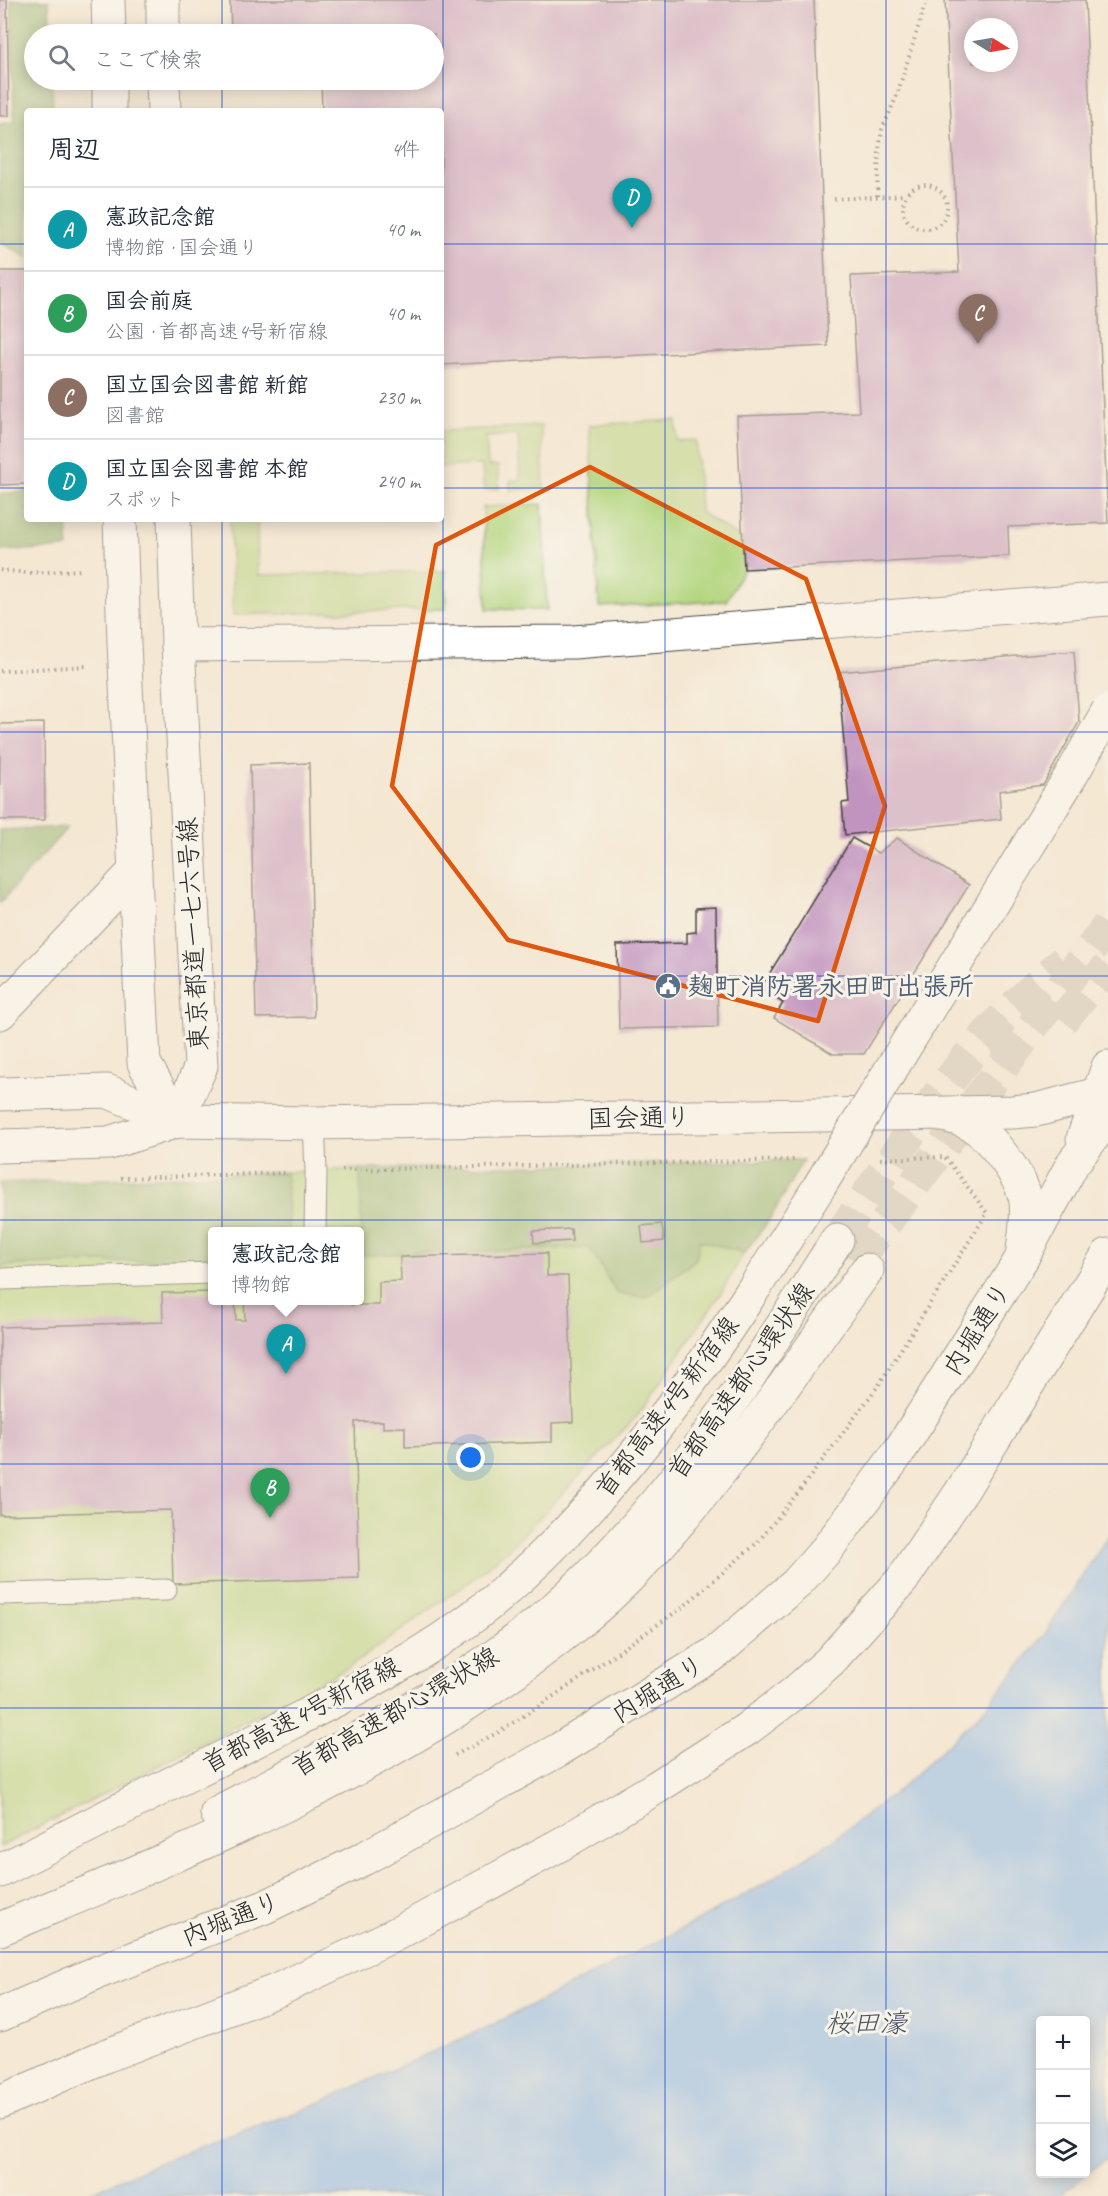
<!DOCTYPE html>
<html lang="ja">
<meta charset="utf-8">
<style>
body{margin:0;font-family:Caveat,"Klee One",sans-serif;background:#f2f2f3;color:#1f2937}
.controls{position:absolute;right:18px;bottom:18px;display:grid;overflow:hidden;border-radius:6px;box-shadow:0 3px 15px #0003}
.controls button{width:54px;height:54px;display:grid;place-items:center;padding:0;border:0;border-bottom:2px solid #e0e1e3;background:#fff;color:#1f2937;font:30px sans-serif}
.compass{position:absolute;left:964px;top:18px;width:54px;height:54px;border-radius:50%;background:#fff;box-shadow:0 3px 15px #0003;rotate:101deg}
.you{position:absolute;left:471px;top:1458px;width:21px;height:21px;margin:-15px;border:4px solid #fff;border-radius:50%;background:#1a73e8;box-shadow:0 0 0 9px #1a73e833}
.badge{display:grid;place-items:center;width:39px;height:39px;border-radius:50%;background:#d93025;color:#fff;font-size:20px;font-weight:700}
.pin{position:absolute;translate:-50% -50px;filter:drop-shadow(0 2px 3px #0008)}
.pin::after{content:'';position:absolute;top:32px;width:21px;height:18px;background:inherit;clip-path:polygon(0 0,100% 0,50% 100%)}
.popup{position:absolute;left:208px;top:1227px;width:156px;height:78px;box-sizing:border-box;display:grid;place-content:center;border-radius:6px;background:#fff;filter:drop-shadow(0 2px 4px #0005);font-size:20px;white-space:nowrap;color:#747a83}
.popup b{font-size:22px;color:#1f2937}
.popup::after{content:'';position:absolute;left:50%;top:100%;margin-left:-12px;border:12px solid transparent;border-top-color:#fff}
.list{margin:0;padding:0;list-style:none}
h2{display:flex;justify-content:space-between;align-items:center;height:78px;margin:0;padding:0 24px;font-size:26px}
h2 small{font-size:20px;font-weight:400;color:#747a83}
.list li{display:grid;grid-template-columns:39px 1fr auto;gap:18px;align-items:center;box-sizing:border-box;height:84px;padding:0 24px;border-top:2px solid #e0e1e3}
.list b{display:block;font-size:22px;white-space:nowrap}
.list p{margin:0;font-size:20px;white-space:nowrap;color:#747a83}
.list em{font-size:20px;font-style:normal;color:#747a83}
.icon{flex:none;width:33px;height:33px;fill:none;stroke:currentColor;stroke-width:2;stroke-linecap:round;stroke-linejoin:round}
.map{position:relative;flex:none;width:1108px;height:2196px;overflow:hidden}
.search{position:absolute;background:#fff;box-shadow:0 3px 15px #0003;left:24px;top:24px;width:420px;height:66px;display:flex;align-items:center;gap:15px;box-sizing:border-box;padding:0 21px;border-radius:33px;color:#747a83;font-size:22px}
.panel{position:absolute;background:#fff;box-shadow:0 3px 15px #0003;left:24px;top:108px;width:420px;height:414px;border-radius:6px}
.map>svg:first-child{display:block}
.green{fill:#b3d57e;stroke:#6f8054;stroke-width:1.5;fill-rule:evenodd}
.forest{fill:#8eb66d;stroke:#5c704c;stroke-width:1.5}
.water{fill:#81b6ef;stroke:#56708d;stroke-width:1.5;fill-rule:evenodd}
.building{fill:#c193bf;fill-rule:evenodd}
.lines{fill:none;stroke-linecap:round;stroke-linejoin:round}
.highway-tunnel{stroke:#ccc2b1;stroke-width:33;stroke-dasharray:33 16;stroke-linecap:butt}
.lane-casing{stroke:#494744;stroke-width:23}
.secondary-casing{stroke:#494744;stroke-width:35}
.highway-casing{stroke:#494744;stroke-width:35}
.path{stroke:#494744;stroke-width:4;stroke-dasharray:1.5 4.5;stroke-linecap:butt}
.lane{stroke:#fff;stroke-width:21}
.secondary{stroke:#fff;stroke-width:33}
.highway{stroke:#fff;stroke-width:33}
.highway-bridge-casing{stroke:#494744;stroke-width:35;stroke-linecap:butt}
.highway-bridge{stroke:#fff;stroke-width:33}
.marked{fill:none;stroke:#df570e;stroke-width:4.5;stroke-linejoin:round}
.grid{fill:none;stroke:#1d4ed8;stroke-width:1.5;stroke-opacity:0.55}
.labels{text-anchor:middle;dominant-baseline:central;stroke-width:6;stroke-linejoin:round;paint-order:stroke}
.street-label{font-size:26px;fill:#2b2b2b;stroke:#f7f3e8}
.service-label{font-size:26px;font-weight:bold;fill:#4e5e75;stroke:#f7f3e8;text-anchor:start}
.water-label{font-size:27px;font-style:italic;fill:#455566;stroke:#f7f3e8}
</style>
<div class="map">
<svg width="1108" height="2196" viewBox="0 0 1108 2196">
<rect width="100%" height="100%" fill="#f7f3e8"/>
<filter id="ink" filterUnits="userSpaceOnUse"><feTurbulence type="fractalNoise" baseFrequency=".0167" numOctaves="2"/><feDisplacementMap in="SourceGraphic" scale="12" xChannelSelector="R" yChannelSelector="G"/><feConvolveMatrix kernelMatrix="1 2 1 2 8 2 1 2 1" color-interpolation-filters="sRGB"/></filter>
<filter id="wash" filterUnits="userSpaceOnUse"><feTurbulence type="fractalNoise" baseFrequency=".008" numOctaves="4" result="noise"/><feDisplacementMap in="SourceGraphic" scale="24" xChannelSelector="R" yChannelSelector="G"/><feGaussianBlur stdDeviation="1.35" result="paint"/><feColorMatrix in="noise" values="0 0 0 0 0 0 0 0 0 0 0 0 0 0 0 0 0 1.4 0 .05"/><feComposite in="paint" operator="in"/></filter>
<g filter="url(#wash)">
<rect width="100%" height="100%" fill="#f4e8d3"/>
<g class="green">
<polygon points="676,420 677,441 696,440 700,512 743,540 744,569 726,601 599,607 589,425"/>
<polygon points="541,426 544,488 510,490 510,481 520,480 518,435 486,437 488,466 498,466 499,489 484,490 482,465 441,467 441,431"/>
<polygon points="542,504 547,610 487,609 483,507"/>
<polygon points="230,519 257,519 258,575 445,571 446,609 233,615"/>
<path d="M803 1160 770 1219 744 1253 721 1293 638 1415 515 1543 477 1576 348 1668 0 1847V1183L360 1169ZM212 1232H360V1300H212Z"/>
</g>
<g class="forest">
<polygon points="11,0 49,0 50,34 34,34 34,80 52,80 53,111 27,111 27,257 0,242 0,124 14,122"/>
<polygon points="27,491 27,519 67,519 68,548 0,551 0,494"/>
<polygon points="68,827 0,903 0,830"/>
<polygon points="803,1160 770,1219 744,1253 700,1240 696,1259 647,1297 617,1294 590,1248 362,1255 360,1169"/>
<polygon points="286,1173 288,1231 212,1232 212,1258 0,1266 0,1183"/>
</g>
<path class="water" d="M1108 1536V2158L1058 2196H81L172 2157 303 2110 496 2023 680 1930 757 1888 829 1843 901 1788 981 1713 1045 1634ZM1040 2020H1086V2174H1040Z"/>
<g id="blocks">
<g class="building">
<polygon points="0,0 7,0 9,116 0,116"/>
<polygon points="230,0 814,0 828,346 441,365 441,111 322,111 321,80 434,80 434,34 231,34"/>
<path d="M945 0H1085L1108 523 1008 527 1009 556 744 569 737 416 859 412 851 276 959 272ZM973 27H1009V63H973Z"/>
<polygon points="0,271 27,271 27,484 0,485"/>
<polygon points="1074,651 1079,722 1043,785 999,791 1001,819 845,835 842,803 849,802 838,672"/>
<polygon points="44,723 45,820 0,820 0,724"/>
<polygon points="309,763 314,1017 256,1018 250,765"/>
<polygon points="852,838 878,853 897,838 969,885 864,1054 833,1054 774,1018 783,1003 760,989"/>
<polygon points="716,907 718,1027 619,1029 617,945 687,943 687,933 696,932 696,908"/>
<polygon points="662,1224 664,1241 643,1243 641,1226"/>
<polygon points="571,1229 572,1241 534,1243 533,1231"/>
<polygon points="547,1253 547,1276 568,1276 573,1422 552,1423 552,1442 405,1447 405,1427 383,1428 383,1421 355,1422 359,1578 173,1584 171,1510 0,1515 0,1327 163,1322 162,1293 212,1292 212,1300 235,1300 236,1320 245,1320 244,1300 351,1300 351,1305 379,1305 379,1282 401,1281 400,1257"/>
</g>
</g>
</g>
<g filter="url(#ink)">
<use href="#blocks" fill-opacity="0" stroke="#494744" stroke-width="1.5"/>
<g class="lines">
<g class="highway-tunnel">
<polyline points="1062,1020 1108,967"/>
<path d="M837 1240C879 1178 920 1116 967 1058 996 1022 1030 991 1064 961"/>
<polyline points="856,1262 1108,926"/>
</g>
<g class="lane-casing">
<g id="lane">
<polyline points="314,1123 316,1171 315,1232"/>
<polyline points="0,1279 212,1273"/>
<polyline points="0,1594 166,1590"/>
</g>
</g>
<g class="secondary-casing">
<g id="secondary">
<polyline points="108,0 109,34"/>
<polyline points="163,0 163,34"/>
<polyline points="109,80 109,111"/>
<polyline points="163,80 164,111"/>
<polyline points="120,519 124,643 144,1063 177,1121"/>
<polyline points="174,519 178,645 201,1066 177,1121"/>
<polyline points="178,645 574,642 1108,599"/>
<polyline points="0,1013 135,871"/>
<polyline points="0,1094 107,1091 177,1121"/>
<path d="M943 1115C953 1117 961 1119 970 1124 990 1135 1023 1178 1026 1202 1028 1220 1024 1240 1022 1258"/>
<polyline points="0,1146 109,1143 177,1121 314,1123 1012,1112 1036,1110 1098,1094"/>
</g>
</g>
<g class="highway-casing">
<g id="highway">
<polyline points="1083,1139 1108,1067"/>
<path d="M217 1813C312 1763 412 1715 500 1652 646 1547 742 1389 837 1240"/>
<path d="M0 1871C90 1825 179 1779 269 1734 348 1694 431 1654 499 1596 633 1481 726 1334 819 1187"/>
<path d="M0 1929C177 1855 358 1784 515 1671 555 1642 596 1611 631 1575 719 1485 793 1371 867 1270"/>
<polyline points="0,2015 91,1975 265,1907 363,1859 560,1749 717,1652 796,1584 827,1549 864,1500 900,1450 1022,1258 1073,1163 1108,1117"/>
<polyline points="0,2102 105,2056 278,1990 396,1934 563,1843 657,1787 747,1729 793,1694 830,1661 902,1580 963,1489 1108,1255"/>
</g>
</g>
<g class="path">
<circle cx="925" cy="207" r="22"/>
<polyline points="877,196 879,149 882,130 897,95 925,5"/>
<polyline points="834,199 906,195"/>
<polyline points="0,570 28,573 83,570"/>
<polyline points="0,671 87,666"/>
<polyline points="342,1170 794,1160"/>
<polyline points="121,1178 287,1173"/>
<polyline points="455,1755 499,1732 578,1680 683,1607 757,1543 801,1489 878,1386 987,1213 945,1157 876,1159"/>
</g>
<use href="#lane" class="lane"/>
<use href="#secondary" class="secondary"/>
<use href="#highway" class="highway"/>
<g class="highway-bridge-casing">
<polyline id="highway-bridge" points="819,1187 1072,774 1108,711"/>
</g>
<use href="#highway-bridge" class="highway-bridge"/>
</g>
</g>
<path d="M0 0H1108V2196H0ZM590 467 806 579 885 806 818 1021 508 940 392 786 436 545Z" fill="#f4e8d3" fill-opacity=".55" fill-rule="evenodd"/>
<path class="marked" d="M590 467 806 579 885 806 818 1021 508 940 392 786 436 545Z"/>
<path class="grid" d="M222 0V34M443 0V2196M665 0V2196M886 0V2196M222 80V111M0 244H27M441 244H1108M0 488H27M441 488H1108M222 519V2196M0 732H1108M0 976H1108M0 1220H1108M0 1464H1108M0 1708H1108M0 1952H1108"/>
<defs>
<g id="civic-disc" transform="scale(1.35)"><circle r="9.5" fill="#5c6f8a" stroke="#f7f3e8"/><path d="M-.6-6.5H3V-4.5H.6V-3L4-1V1h2V6H-6V1h2V-1L-.6-3ZM-1.2 2.5V6h2.4V2.5Z" fill="#fff"/></g>
</defs>
<g fill-rule="evenodd">
<use href="#civic-disc" x="668" y="986"/>
</g>
<g class="labels">
<g class="street-label">
<text transform="translate(193 934) rotate(-93)">東京都道一七六号線</text>
<text transform="translate(639 1118) rotate(-1)">国会通り</text>
<text transform="translate(977 1329) rotate(-58)">内堀通り</text>
<text transform="translate(741 1381) rotate(-55)">首都高速都心環状線</text>
<text transform="translate(667 1407) rotate(-53)">首都高速4号新宿線</text>
<text transform="translate(658 1689) rotate(-32)">内堀通り</text>
<text transform="translate(395 1712) rotate(-30)">首都高速都心環状線</text>
<text transform="translate(301 1715) rotate(-28)">首都高速4号新宿線</text>
<text transform="translate(231 1919) rotate(-22)">内堀通り</text>
</g>
<g class="service-label">
<text x="688" y="986">麹町消防署永田町出張所</text>
</g>
<g class="water-label">
<text x="866" y="2023">桜田濠</text>
</g>
</g>
</svg>
<div class="controls">
<button>+</button>
<button>−</button>
<button><svg class="icon" aria-label="layers" viewBox="0 0 24 24"><path d="M12 4l9 5-9 5-9-5zM3 14l9 5 9-5"/></svg></button>
</div>
<svg class="compass" viewBox="-18 -18 36 36"><path d="M0-13l5 13h-10z" fill="#e53935"/><path d="M0 13l5-13h-10z" fill="#747a83"/></svg>
<div class="you"></div>
<div class="pin badge" style="left:286px;top:1374px;background:#0f9aa8">A</div>
<div class="popup"><b>憲政記念館</b>博物館</div>
<div class="pin badge" style="left:270px;top:1518px;background:#2e9e5b">B</div>
<div class="pin badge" style="left:978px;top:344px;background:#8d6e63">C</div>
<div class="pin badge" style="left:632px;top:228px;background:#0f9aa8">D</div>
<div class="search"><svg class="icon" aria-label="search" viewBox="0 0 24 24"><circle cx="10" cy="10" r="6"/><path d="M15 15l6 6"/></svg>ここで検索</div>
<section class="panel">
<h2>周辺<small>4件</small></h2>
<ul class="list">
<li><span class="badge" style="background:#0f9aa8">A</span><div><b>憲政記念館</b><p>博物館 · 国会通り</p></div><em>40 m</em></li>
<li><span class="badge" style="background:#2e9e5b">B</span><div><b>国会前庭</b><p>公園 · 首都高速4号新宿線</p></div><em>40 m</em></li>
<li><span class="badge" style="background:#8d6e63">C</span><div><b>国立国会図書館 新館</b><p>図書館</p></div><em>230 m</em></li>
<li><span class="badge" style="background:#0f9aa8">D</span><div><b>国立国会図書館 本館</b><p>スポット</p></div><em>240 m</em></li>
</ul>
</section>
</div>
